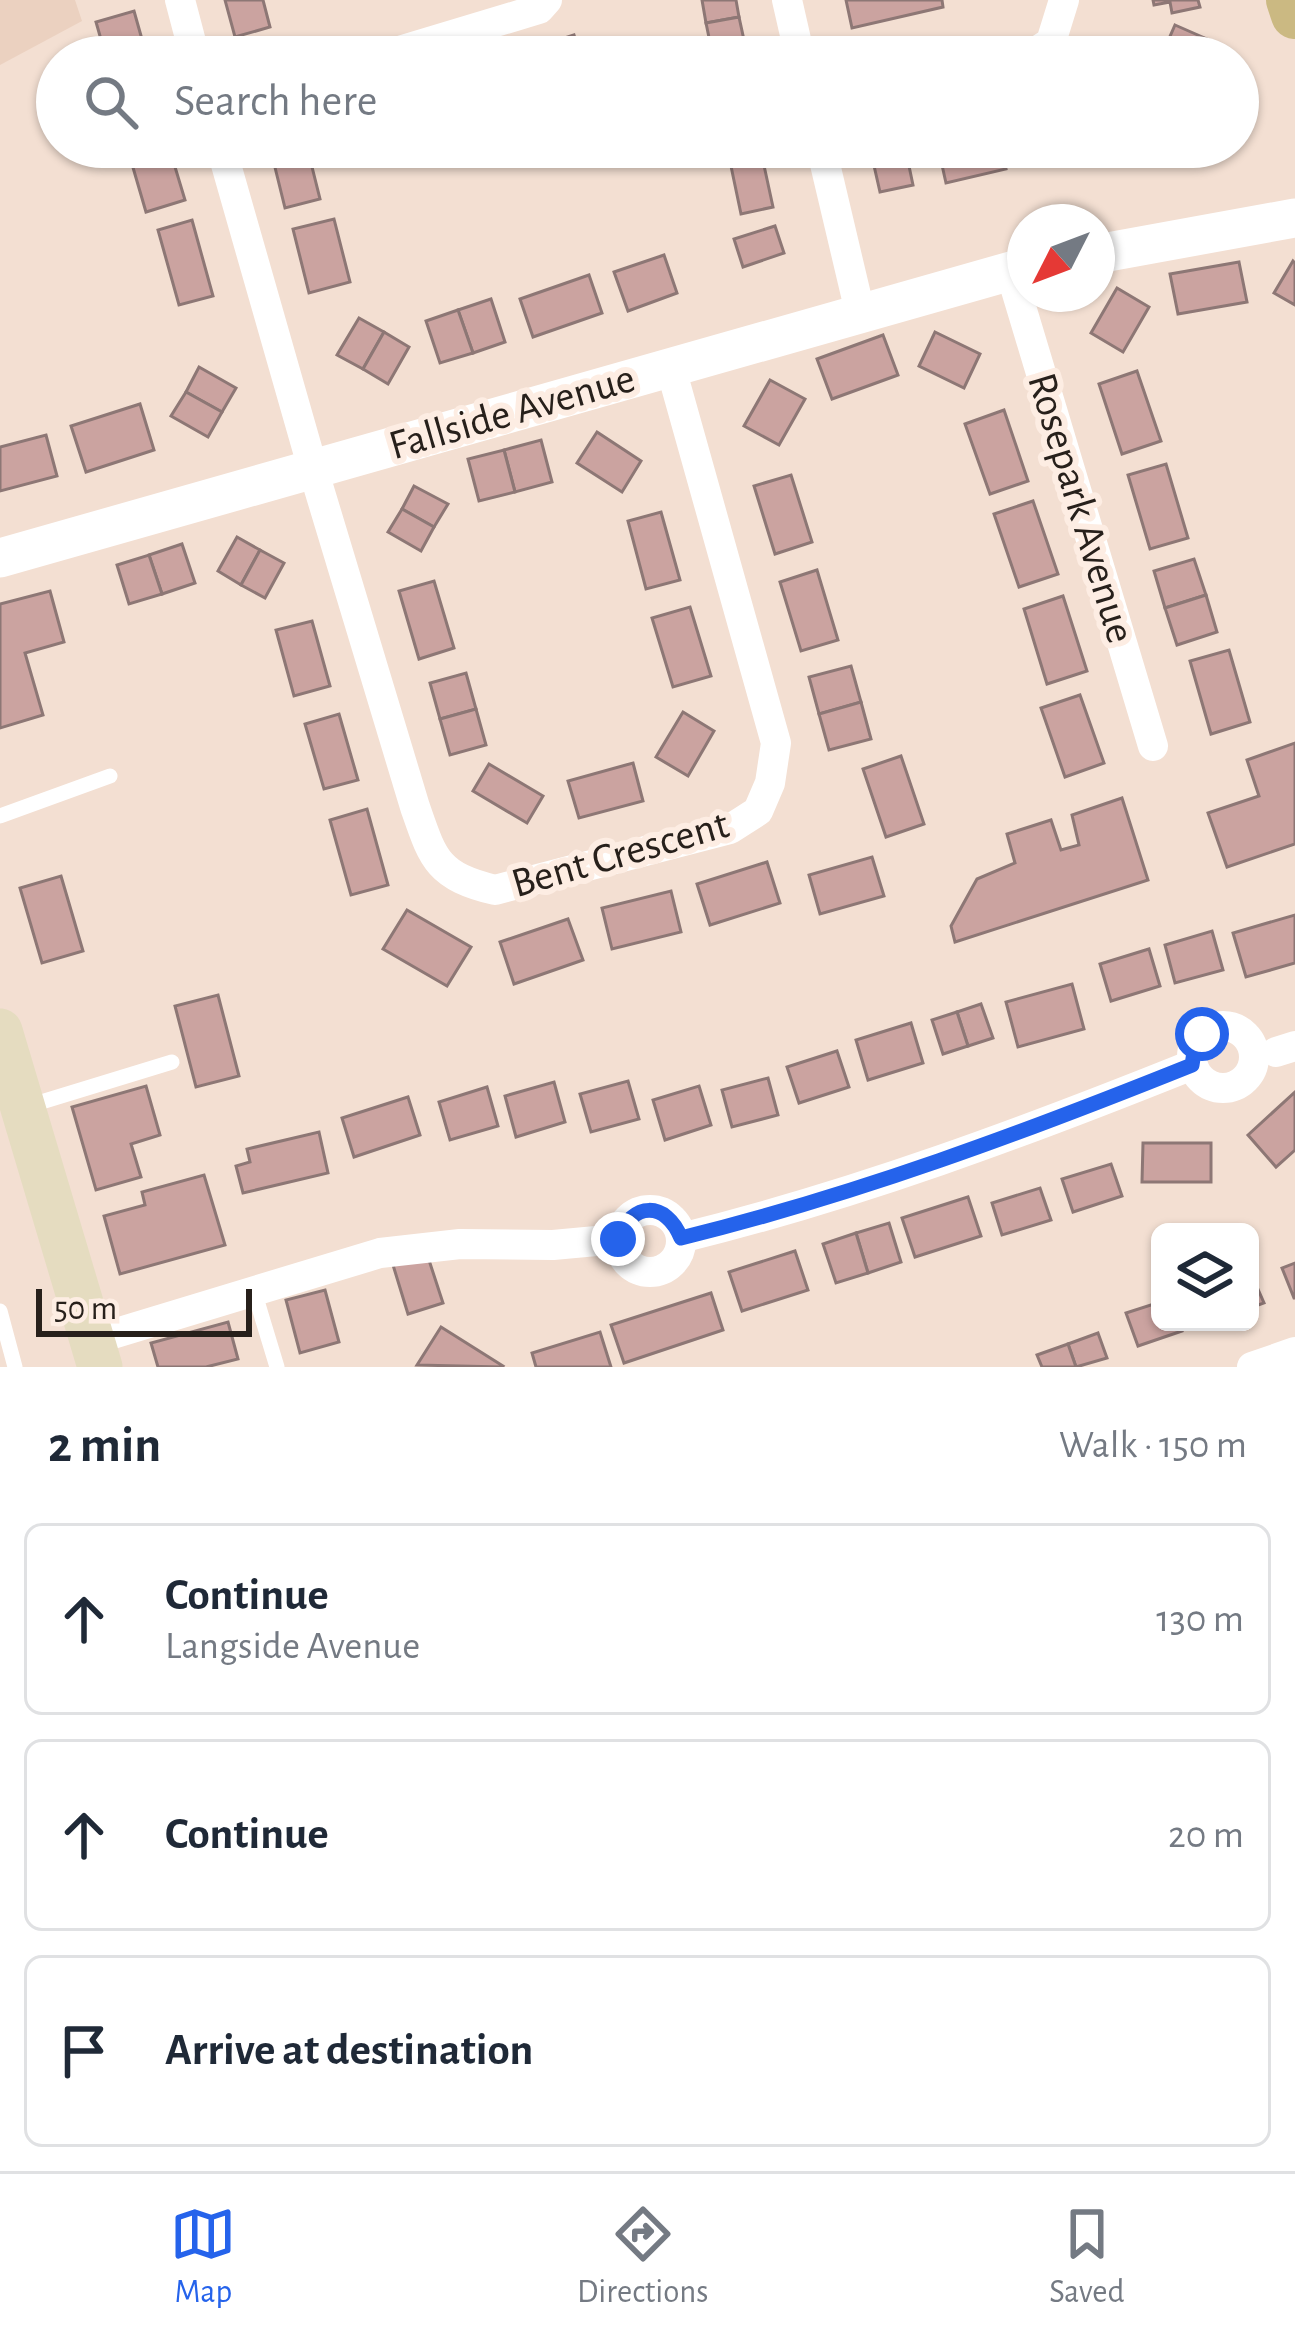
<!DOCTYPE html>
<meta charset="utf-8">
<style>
body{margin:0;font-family:"Alegreya Sans",sans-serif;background:#f6f6f7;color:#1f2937}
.controls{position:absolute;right:36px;bottom:36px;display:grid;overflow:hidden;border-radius:18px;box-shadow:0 3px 9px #0004}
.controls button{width:108px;height:108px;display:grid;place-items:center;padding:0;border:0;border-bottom:3px solid #e0e1e3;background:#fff;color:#1f2937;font:60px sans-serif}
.compass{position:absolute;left:1007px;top:204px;width:108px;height:108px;border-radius:50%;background:#fff;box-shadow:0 3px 9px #0004;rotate:228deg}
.scale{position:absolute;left:36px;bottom:30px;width:216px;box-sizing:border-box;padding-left:12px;border:6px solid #27201b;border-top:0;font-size:33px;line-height:42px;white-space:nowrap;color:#27201b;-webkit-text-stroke:9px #fdede3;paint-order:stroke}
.stop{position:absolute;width:36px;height:36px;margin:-27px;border:9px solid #2563eb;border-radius:50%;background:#fff}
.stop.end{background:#2563eb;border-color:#fff;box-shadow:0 3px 12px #0008}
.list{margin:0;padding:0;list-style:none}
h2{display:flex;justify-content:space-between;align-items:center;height:156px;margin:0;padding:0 48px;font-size:51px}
h2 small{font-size:39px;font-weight:400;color:#747a83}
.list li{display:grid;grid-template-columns:78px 1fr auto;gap:36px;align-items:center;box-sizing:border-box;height:192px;margin:0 24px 24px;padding:0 24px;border:3px solid #e0e1e3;border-radius:18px}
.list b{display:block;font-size:45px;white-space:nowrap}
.list p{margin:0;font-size:39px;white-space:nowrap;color:#747a83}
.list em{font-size:39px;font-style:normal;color:#747a83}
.icon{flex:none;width:66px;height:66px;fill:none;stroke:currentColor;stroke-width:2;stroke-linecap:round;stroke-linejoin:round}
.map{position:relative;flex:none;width:1295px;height:1367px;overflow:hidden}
.search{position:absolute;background:#fff;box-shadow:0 3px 9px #0004;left:36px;right:36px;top:36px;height:132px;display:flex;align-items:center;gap:30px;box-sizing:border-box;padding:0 42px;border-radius:66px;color:#747a83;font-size:45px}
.sheet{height:804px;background:#fff}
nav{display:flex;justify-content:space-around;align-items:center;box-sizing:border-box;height:168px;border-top:3px solid #e0e1e3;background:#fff;font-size:33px;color:#747a83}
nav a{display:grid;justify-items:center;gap:6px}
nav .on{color:#2563eb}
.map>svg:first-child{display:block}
.built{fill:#ebd1c0}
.building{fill:#cba3a0;stroke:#8d7775;stroke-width:3}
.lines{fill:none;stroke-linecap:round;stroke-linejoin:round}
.service{stroke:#fff;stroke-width:15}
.minor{stroke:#fff;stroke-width:30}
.tertiary{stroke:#fff;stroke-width:39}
.secondary{stroke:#e5dcc0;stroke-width:45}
.primary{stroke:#cbb982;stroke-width:48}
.route{stroke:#2563eb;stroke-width:15}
.labels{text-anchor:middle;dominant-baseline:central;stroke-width:12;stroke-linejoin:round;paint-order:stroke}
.street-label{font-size:42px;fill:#27201b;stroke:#fdede3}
</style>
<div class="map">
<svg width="1295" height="1367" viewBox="0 0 1295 1367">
<rect width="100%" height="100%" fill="#f3dfd2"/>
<polygon class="built" points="0,0 75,0 82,21 0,65"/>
<g class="building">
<polygon points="225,0 263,0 270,27 235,37"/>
<polygon points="702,0 736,0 739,17 706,23"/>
<polygon points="846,0 942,0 943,7 852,28"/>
<polygon points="1153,0 1198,0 1200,7 1172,13 1170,2 1154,5"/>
<polygon points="134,11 147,57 106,57 96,22"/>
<polygon points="739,17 747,54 713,57 706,23"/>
<polygon points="1175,25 1225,47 1220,57 1161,57"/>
<polygon points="574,35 581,57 506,57"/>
<polygon points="127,147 169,147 185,200 146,212"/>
<polygon points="270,147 307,147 320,199 285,208"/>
<polygon points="727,147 760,147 773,207 741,214"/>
<polygon points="876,147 905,147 913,185 880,192 870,148"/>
<polygon points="938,147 1001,147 1006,169 946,183"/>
<polygon points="1026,147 1058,147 1061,157 1030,165"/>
<polygon points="1058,147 1091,147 1092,150 1061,157"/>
<polygon points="334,219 350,282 309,293 293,229"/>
<polygon points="192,220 213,296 179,305 158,230"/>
<polygon points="775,226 784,253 743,267 734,239"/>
<polygon points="664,255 677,293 628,311 614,272"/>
<polygon points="1293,261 1295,263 1295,305 1274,293"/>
<polygon points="1239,262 1247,302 1178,314 1170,274"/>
<polygon points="589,275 602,313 533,337 520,299"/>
<polygon points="1117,288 1149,307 1123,352 1091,333"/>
<polygon points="491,299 505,342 473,353 458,310"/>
<polygon points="458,310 473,353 440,363 426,321"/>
<polygon points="359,318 384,332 363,369 337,355"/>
<polygon points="384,332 409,347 388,384 363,369"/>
<polygon points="935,332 980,354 964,388 919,366"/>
<polygon points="883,335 898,375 832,399 817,359"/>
<polygon points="199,367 236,388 222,412 186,392"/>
<polygon points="1137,371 1161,441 1122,454 1099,384"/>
<polygon points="770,380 805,399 779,445 744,426"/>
<polygon points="186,392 222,412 208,437 171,416"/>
<polygon points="140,404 154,450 86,472 71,426"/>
<polygon points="1004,410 1028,481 990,494 965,424"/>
<polygon points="597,432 641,461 622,492 577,463"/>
<polygon points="46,435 57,476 0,491 0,447"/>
<polygon points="541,440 552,482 515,492 504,450"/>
<polygon points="504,450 515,492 479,501 468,459"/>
<polygon points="1166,464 1188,538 1150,549 1128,475"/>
<polygon points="791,475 812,542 775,554 754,486"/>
<polygon points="414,486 448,504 434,527 402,509"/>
<polygon points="1033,501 1058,574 1019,587 994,514"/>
<polygon points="402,509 434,527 421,551 388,532"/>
<polygon points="661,512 680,580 646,589 628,521"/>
<polygon points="237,537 260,550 241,585 218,571"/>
<polygon points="182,544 195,583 162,594 149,555"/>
<polygon points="260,550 284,563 265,598 241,585"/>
<polygon points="149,555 162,594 129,604 117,565"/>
<polygon points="1194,559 1206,595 1165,608 1154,571"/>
<polygon points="817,570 838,640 801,651 780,582"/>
<polygon points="434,581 454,648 419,659 399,591"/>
<polygon points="50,591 64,642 25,653 43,715 0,728 0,604"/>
<polygon points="1206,595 1217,632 1177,645 1165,608"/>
<polygon points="1063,596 1087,671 1047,684 1024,609"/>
<polygon points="690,607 711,676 673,687 652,618"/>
<polygon points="312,621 330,686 294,696 276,630"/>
<polygon points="1229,650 1250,722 1211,734 1190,661"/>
<polygon points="851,666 861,702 819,714 809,677"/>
<polygon points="466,673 476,709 440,719 430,683"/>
<polygon points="1080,695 1104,763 1065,777 1041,708"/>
<polygon points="861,702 871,739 829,750 819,714"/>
<polygon points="476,709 486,745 450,755 440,719"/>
<polygon points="683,712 714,731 688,776 656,757"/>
<polygon points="339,714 358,780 324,789 305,724"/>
<polygon points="1295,743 1295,844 1227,867 1208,813 1259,796 1247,760"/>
<polygon points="901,756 924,824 886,837 863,769"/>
<polygon points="633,763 643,801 579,818 568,781"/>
<polygon points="489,764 543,796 527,823 473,791"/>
<polygon points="1122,798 1148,880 955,942 951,926 977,879 1015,863 1007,834 1051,820 1061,850 1079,845 1072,815"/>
<polygon points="367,809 388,885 351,895 330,820"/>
<polygon points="872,857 884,896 820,914 809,875"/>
<polygon points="767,862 780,903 710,925 697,884"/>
<polygon points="61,876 83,951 42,963 20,888"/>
<polygon points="671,891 681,932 612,949 602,908"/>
<polygon points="407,910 471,947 447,986 383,949"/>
<polygon points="1295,915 1295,963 1246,977 1233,933"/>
<polygon points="568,919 583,960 514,984 500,942"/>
<polygon points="1212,931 1223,970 1175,983 1165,945"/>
<polygon points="1149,949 1160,986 1111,1001 1100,964"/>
<polygon points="1072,984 1084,1029 1018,1047 1006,1002"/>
<polygon points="218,995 239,1076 196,1087 175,1006"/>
<polygon points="981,1004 993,1038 968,1046 957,1012"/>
<polygon points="957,1012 968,1046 943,1054 932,1020"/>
<polygon points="911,1023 923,1063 868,1080 856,1040"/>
<polygon points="837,1051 849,1087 799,1103 787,1067"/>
<polygon points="768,1078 778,1115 732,1127 722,1090"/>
<polygon points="628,1081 639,1119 591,1132 580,1094"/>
<polygon points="554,1082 565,1122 516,1137 505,1096"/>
<polygon points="146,1086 160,1135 131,1144 141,1177 96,1190 72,1107"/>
<polygon points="699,1086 711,1125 665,1140 653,1100"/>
<polygon points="487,1087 498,1126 450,1140 439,1102"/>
<polygon points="1295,1092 1295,1150 1276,1167 1248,1135"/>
<polygon points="408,1097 420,1135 354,1157 342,1118"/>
<polygon points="319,1132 328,1173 243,1193 236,1166 250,1162 247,1149"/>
<polygon points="1143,1143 1211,1143 1211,1182 1142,1182"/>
<polygon points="1111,1164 1122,1196 1073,1212 1062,1179"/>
<polygon points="204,1175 225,1245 120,1274 104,1216 145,1205 142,1192"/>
<polygon points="1040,1188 1051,1220 1002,1235 992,1203"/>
<polygon points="968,1197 981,1236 915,1257 902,1218"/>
<polygon points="889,1223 901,1262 868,1273 856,1233"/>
<polygon points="856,1233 868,1273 836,1283 823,1244"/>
<polygon points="795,1251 808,1290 742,1311 729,1272"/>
<polygon points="427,1254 443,1303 408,1314 393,1265"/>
<polygon points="1295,1263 1295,1298 1294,1298 1282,1268"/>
<polygon points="1250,1271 1264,1303 1250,1308"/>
<polygon points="325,1290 339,1342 300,1353 286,1300"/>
<polygon points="711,1293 723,1330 624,1363 611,1325"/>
<polygon points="1160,1302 1160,1322 1179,1322 1182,1331 1138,1346 1126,1313"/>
<polygon points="228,1322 238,1359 206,1367 158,1367 151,1343"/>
<polygon points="441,1327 503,1366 502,1367 417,1365"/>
<polygon points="600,1332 611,1367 536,1367 532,1353"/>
<polygon points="1098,1333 1107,1358 1076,1367 1068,1344"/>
<polygon points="1068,1344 1076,1367 1042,1367 1037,1355"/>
</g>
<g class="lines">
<g class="service">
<polyline points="0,816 110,776"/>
<polyline points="25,1107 172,1062"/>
<polyline points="254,1291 277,1367"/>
<polyline points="0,1311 15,1367"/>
</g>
<g class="minor">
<polyline points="180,0 195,57"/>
<polyline points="787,0 800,57"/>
<polyline points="379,57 539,9 547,0"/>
<polyline points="1028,57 1051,42 1064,0"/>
<path d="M221 147 313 469 415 807C433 859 437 876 495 890L730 829 758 811 770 783 776 743 670 365"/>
<polyline points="821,147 860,312"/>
<polyline points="1010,270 1153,746"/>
<circle cx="1223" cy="1057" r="31"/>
<polyline points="1276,1052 1295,1046"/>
<circle cx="650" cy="1241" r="31"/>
<path d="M681 1238C856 1195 1025 1132 1192 1065"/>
<polyline points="93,1340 380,1253 460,1244 553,1245 618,1239"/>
<polyline points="1252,1367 1295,1352"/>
</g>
<g class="tertiary">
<polyline points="1097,254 1295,218"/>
<polyline points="0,558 1025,267"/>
</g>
<polyline class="secondary" points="0,1031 100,1367"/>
<polyline class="primary" points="1290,0 1295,15"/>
</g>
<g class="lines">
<path class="route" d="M618 1239C632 1201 666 1201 681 1238 856 1195 1025 1132 1192 1065L1196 1040 1202 1034"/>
</g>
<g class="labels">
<g class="street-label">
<text transform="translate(512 412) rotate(-16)">Fallside Avenue</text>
<text transform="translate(1081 508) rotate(73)">Rosepark Avenue</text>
<text transform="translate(620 854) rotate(-16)">Bent Crescent</text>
</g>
</g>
</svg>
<div class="controls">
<button><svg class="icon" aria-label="layers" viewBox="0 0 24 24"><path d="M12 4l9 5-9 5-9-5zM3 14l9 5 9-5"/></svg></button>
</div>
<svg class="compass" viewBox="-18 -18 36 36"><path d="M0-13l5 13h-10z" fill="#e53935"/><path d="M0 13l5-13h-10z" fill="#747a83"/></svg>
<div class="scale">50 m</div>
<div class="stop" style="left:1202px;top:1034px"></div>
<div class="stop end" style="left:618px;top:1239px"></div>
<div class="search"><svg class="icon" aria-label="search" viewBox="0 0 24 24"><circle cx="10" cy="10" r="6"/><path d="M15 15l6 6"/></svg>Search here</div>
</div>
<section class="sheet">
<h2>2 min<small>Walk · 150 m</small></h2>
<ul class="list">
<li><svg class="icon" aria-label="ahead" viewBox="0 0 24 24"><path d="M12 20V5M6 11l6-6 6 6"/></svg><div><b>Continue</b><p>Langside Avenue</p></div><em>130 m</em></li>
<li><svg class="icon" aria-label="ahead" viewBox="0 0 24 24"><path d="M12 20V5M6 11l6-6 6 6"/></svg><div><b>Continue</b></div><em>20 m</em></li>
<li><svg class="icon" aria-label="arrive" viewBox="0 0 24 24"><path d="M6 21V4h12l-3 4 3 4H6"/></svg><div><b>Arrive at destination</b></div></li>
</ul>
</section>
<nav>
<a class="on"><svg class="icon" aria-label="map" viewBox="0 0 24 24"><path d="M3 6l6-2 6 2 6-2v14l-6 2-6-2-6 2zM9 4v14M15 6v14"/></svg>Map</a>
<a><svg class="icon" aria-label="directions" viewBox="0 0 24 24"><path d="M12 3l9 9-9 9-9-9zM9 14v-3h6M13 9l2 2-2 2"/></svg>Directions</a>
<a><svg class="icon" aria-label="saved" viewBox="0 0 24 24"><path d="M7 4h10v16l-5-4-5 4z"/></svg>Saved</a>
</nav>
